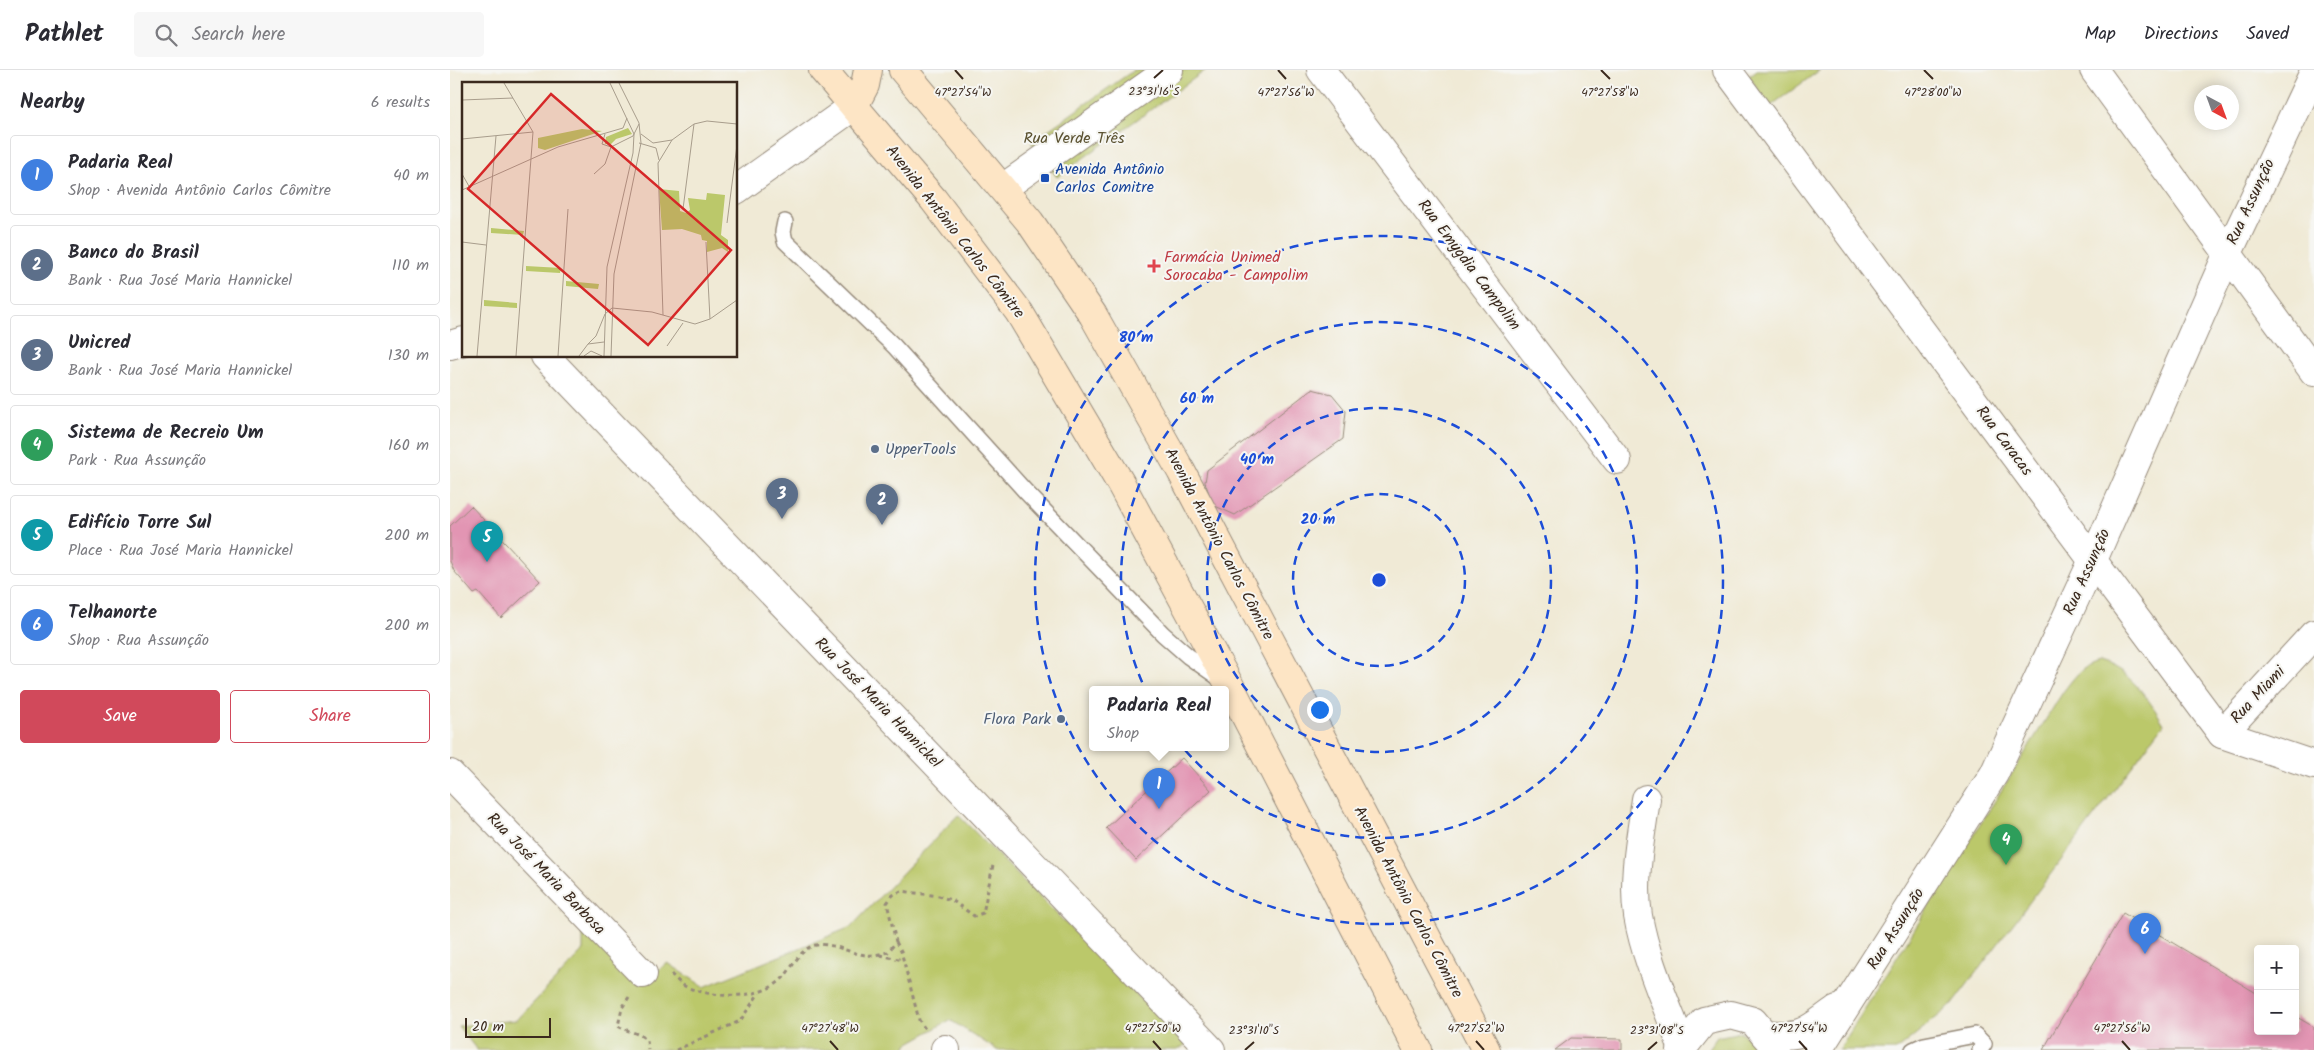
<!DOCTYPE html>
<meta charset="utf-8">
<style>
body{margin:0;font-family:Kalam,sans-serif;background:#f7f7f7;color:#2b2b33}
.controls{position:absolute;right:15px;bottom:15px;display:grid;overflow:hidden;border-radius:5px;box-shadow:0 2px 12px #0003}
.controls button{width:45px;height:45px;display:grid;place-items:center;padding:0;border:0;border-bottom:1px solid #e1e1e2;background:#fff;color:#2b2b33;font:25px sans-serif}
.compass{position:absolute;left:1744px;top:15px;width:45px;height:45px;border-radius:50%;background:#fff;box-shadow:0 2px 12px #0003;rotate:139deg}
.scale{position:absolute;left:15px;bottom:12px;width:86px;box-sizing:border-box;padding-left:5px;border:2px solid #3b2a1e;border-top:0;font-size:14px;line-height:18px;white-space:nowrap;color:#3b2a1e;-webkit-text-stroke:4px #f6f6f2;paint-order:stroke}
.you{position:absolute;left:869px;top:639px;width:18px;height:18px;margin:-12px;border:4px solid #fff;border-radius:50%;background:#1a73e8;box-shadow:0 0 0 8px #1a73e833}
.badge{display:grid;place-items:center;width:32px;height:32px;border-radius:50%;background:#d1495b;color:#fff;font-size:16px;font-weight:700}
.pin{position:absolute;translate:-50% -41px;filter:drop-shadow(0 1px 2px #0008)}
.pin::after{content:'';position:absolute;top:26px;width:18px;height:15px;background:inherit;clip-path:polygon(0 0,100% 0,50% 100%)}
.popup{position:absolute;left:639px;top:616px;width:140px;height:65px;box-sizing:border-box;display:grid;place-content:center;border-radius:5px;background:#fff;filter:drop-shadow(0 1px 4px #0005);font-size:16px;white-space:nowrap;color:#7c7c81}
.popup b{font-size:19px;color:#2b2b33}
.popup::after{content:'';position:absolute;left:50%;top:100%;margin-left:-10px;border:10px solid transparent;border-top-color:#fff}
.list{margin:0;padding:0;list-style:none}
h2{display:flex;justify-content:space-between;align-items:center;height:65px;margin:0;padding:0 20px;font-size:21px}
h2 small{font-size:16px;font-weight:400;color:#7c7c81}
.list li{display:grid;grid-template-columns:32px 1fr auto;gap:15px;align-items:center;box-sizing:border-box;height:80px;margin:0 10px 10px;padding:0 10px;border:1px solid #e1e1e2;border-radius:5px}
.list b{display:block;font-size:19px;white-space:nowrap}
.list p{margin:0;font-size:16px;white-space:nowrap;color:#7c7c81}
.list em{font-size:16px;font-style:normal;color:#7c7c81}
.actions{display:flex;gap:10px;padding:15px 20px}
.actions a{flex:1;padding:11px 0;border:1px solid #d1495b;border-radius:5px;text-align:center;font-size:18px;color:#d1495b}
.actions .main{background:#d1495b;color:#fff}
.icon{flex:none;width:28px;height:28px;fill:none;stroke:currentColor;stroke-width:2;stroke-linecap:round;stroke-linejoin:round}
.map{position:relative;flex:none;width:1864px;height:980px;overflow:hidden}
header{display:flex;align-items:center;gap:30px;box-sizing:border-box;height:70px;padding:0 25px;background:#fff;border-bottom:1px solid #e1e1e2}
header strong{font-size:24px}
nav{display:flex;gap:28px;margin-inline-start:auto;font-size:18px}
.search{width:350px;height:45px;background:#f7f7f7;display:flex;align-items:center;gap:12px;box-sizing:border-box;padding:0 18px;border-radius:5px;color:#7c7c81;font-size:19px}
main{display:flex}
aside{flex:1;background:#fff}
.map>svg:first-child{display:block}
.green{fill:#bbc86a;stroke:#7b7944}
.building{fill:#e295b3}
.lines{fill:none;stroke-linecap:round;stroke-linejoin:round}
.lane-casing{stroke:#968a7a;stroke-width:18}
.street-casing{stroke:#968a7a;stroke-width:30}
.secondary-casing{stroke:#968a7a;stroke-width:30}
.path{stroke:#968a7a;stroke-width:3;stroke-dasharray:4 4;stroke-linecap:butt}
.lane{stroke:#fff;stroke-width:15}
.street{stroke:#fff;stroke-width:28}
.secondary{stroke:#fde5c5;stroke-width:28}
.ticks{fill:none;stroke:#3b2a1e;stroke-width:2}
.ring{fill:none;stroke:#1d4ed8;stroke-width:2.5;stroke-dasharray:9 6}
.transit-dot{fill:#1a4fb4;stroke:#f6f6f2;stroke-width:2}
.health-dot{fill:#e0444e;stroke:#f6f6f2;stroke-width:2}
.service-dot{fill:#5c6f8a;stroke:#f6f6f2;stroke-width:2}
.labels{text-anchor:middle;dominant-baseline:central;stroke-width:4;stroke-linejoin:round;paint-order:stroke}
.park-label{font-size:16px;fill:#5b5231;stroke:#f6f6f2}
.transit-label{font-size:16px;fill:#164399;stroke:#f6f6f2;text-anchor:start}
.street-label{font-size:16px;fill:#3b2a1e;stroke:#f6f6f2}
.health-label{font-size:16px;fill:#be3a42;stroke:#f6f6f2;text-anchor:start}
.service-label{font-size:16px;fill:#4e5e75;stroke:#f6f6f2;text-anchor:start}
.inset-road{fill:none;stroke:#a89d8c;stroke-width:1}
.view{fill:#d62828;fill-opacity:0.15;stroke:#d62828;stroke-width:2.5}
.inset-edge{fill:none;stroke:#3b2a1e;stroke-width:2.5}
.ticks-label{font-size:12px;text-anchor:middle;fill:#3b2a1e;stroke:#f6f6f2;stroke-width:4;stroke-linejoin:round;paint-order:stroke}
.centre{fill:#1d4ed8;stroke:#f6f6f2;stroke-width:2.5}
.ring-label{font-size:15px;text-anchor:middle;font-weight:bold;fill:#1d4ed8;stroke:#f6f6f2;stroke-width:4;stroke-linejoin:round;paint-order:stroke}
</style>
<header>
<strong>Pathlet</strong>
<div class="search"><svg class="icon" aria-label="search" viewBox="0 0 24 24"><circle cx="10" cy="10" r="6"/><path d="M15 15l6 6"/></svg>Search here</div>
<nav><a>Map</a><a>Directions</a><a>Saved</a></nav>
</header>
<main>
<aside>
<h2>Nearby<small>6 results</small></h2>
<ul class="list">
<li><span class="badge" style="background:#3f7fe0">1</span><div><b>Padaria Real</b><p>Shop · Avenida Antônio Carlos Cômitre</p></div><em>40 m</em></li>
<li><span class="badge" style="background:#5c6f8a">2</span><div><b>Banco do Brasil</b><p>Bank · Rua José Maria Hannickel</p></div><em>110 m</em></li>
<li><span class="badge" style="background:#5c6f8a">3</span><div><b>Unicred</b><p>Bank · Rua José Maria Hannickel</p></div><em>130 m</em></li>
<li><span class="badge" style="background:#2e9e5b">4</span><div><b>Sistema de Recreio Um</b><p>Park · Rua Assunção</p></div><em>160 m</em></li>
<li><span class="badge" style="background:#0f9aa8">5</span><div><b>Edifício Torre Sul</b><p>Place · Rua José Maria Hannickel</p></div><em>200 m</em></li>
<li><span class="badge" style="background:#3f7fe0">6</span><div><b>Telhanorte</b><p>Shop · Rua Assunção</p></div><em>200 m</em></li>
</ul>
<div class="actions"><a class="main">Save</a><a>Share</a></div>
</aside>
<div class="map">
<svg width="1864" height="980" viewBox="0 0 1864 980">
<rect width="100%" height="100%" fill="#f6f6f2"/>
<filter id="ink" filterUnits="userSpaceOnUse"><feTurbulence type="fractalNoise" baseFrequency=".02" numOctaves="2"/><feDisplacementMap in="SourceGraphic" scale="10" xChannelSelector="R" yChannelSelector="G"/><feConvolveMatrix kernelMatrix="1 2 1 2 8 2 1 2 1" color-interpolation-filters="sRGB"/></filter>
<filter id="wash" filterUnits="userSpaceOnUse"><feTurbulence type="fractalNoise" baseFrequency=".0096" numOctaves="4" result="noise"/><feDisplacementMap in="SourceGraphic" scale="20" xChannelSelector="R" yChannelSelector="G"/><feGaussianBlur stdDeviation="1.12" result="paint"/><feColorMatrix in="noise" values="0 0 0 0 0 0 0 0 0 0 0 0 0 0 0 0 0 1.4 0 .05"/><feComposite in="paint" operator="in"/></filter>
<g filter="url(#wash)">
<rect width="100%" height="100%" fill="#f0ead6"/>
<g class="green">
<polygon points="684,0 756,0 607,107 581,72"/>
<polygon points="1307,0 1370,0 1319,37 1299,6"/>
<path d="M1649 592C1681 601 1697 627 1714 654L1501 936 1446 980H1389L1613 622C1624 608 1631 596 1649 592Z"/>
<polygon points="508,745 736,974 728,980 547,980 500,950 457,974 455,980 27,980 8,956 67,950 133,881 133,849 188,914 218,893 254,917 401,857"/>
<polygon points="1291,962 1312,980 1258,980 1267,967"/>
</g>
<g id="blocks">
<g class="building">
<polygon points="862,319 882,324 896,341 893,369 785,445 763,435 755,412 757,400"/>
<polygon points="21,436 90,511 51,548 28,522 24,524 4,501 0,491 0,456"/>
<polygon points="732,688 761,720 686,790 656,758"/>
<polygon points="1673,843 1808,924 1808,961 1845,961 1845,946 1864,957 1864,980 1593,980"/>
<polygon points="1121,968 1172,969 1172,980 1105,980"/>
</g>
</g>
</g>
<g filter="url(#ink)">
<use href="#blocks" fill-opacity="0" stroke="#968a7a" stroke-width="1"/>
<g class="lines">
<g class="lane-casing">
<g id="lane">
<polyline points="335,152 333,162 335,171 444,276 576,422 713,564 738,586 771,609"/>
<polyline points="1463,980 1474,975 1525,965 1534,974 1530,980"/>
</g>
</g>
<g class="street-casing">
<g id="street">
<polyline points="871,0 1167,390"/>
<polyline points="1277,0 1772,664 1864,695"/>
<polyline points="1644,0 1864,302"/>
<polyline points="553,118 719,0"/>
<polyline points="286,120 404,36"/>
<polyline points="0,275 14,271"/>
<polyline points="95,286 761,980"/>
<polyline points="1772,664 1864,564"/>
<polyline points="0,704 193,904"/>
<path d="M1196 729C1191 766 1182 808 1188 846 1195 888 1217 936 1232 976"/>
<path d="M1314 964C1355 968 1356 961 1387 939"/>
<polyline points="495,979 496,980"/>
<polyline points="1231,980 1254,951 1281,945 1303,951 1319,970 1324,980"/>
<polyline points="1368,980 1544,704 1643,490 1778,183 1864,2"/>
</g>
</g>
<g class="secondary-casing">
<g id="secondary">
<polyline points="373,0 483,129 569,242 671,414 780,616 968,980"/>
<polyline points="453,0 580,152 643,245 731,401 1036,980"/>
<polyline points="404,36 415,15 418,0"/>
</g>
</g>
<g class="path">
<polyline points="446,872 451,881 469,950 475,959"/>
<polyline points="430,885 453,890"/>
<path d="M221 904C226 909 232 916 239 918 266 928 309 930 331 910 343 899 348 879 366 875 382 872 398 883 415 885 422 886 430 884 438 882L446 872 437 833 443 825 451 821 489 826 503 831 524 846 533 843 543 795"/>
<path d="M179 927 172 938 168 956C178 962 188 962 197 970L198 980"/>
<polyline points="226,980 290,951 309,923"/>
</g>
<use href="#lane" class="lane"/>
<use href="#street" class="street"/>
<use href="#secondary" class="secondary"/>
</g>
</g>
<path class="ticks" d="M505 0 513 9M828 0 836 9M1151 0 1160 9M1474 0 1483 9M704 8 713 0M380 971 388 980M703 971 711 980M1026 971 1034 980M1349 971 1357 980M1672 971 1680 980M795 980 804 972M1198 980 1207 972"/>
<g class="ring">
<circle cx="929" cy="510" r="86"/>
<circle cx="929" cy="510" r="172"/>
<circle cx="929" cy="510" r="258"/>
<circle cx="929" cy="510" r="344"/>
</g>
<rect class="transit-dot" x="590" y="103" width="10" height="10" rx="2.5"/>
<path class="health-dot" d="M701.5 188.5h5v5h5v5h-5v5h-5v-5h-5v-5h5z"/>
<g class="service-dot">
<circle cx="425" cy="379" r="5"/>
<circle cx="611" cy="649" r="5"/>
</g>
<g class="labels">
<g class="park-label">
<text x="624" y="68">Rua Verde Três</text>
</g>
<g class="transit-label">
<text x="605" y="99">Avenida Antônio<tspan x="605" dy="18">Carlos Comitre</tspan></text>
</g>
<g class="street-label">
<text transform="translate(1801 132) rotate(-65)">Rua Assunção</text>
<text transform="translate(505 162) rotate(52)">Avenida Antônio Carlos Cômitre</text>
<text transform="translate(1019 195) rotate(53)">Rua Emygdia Campolim</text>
<text transform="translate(1554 371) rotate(53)">Rua Caracas</text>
<text transform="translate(769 474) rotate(62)">Avenida Antônio Carlos Cômitre</text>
<text transform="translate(1637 502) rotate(-66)">Rua Assunção</text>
<text transform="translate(1808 625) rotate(-47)">Rua Miami</text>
<text transform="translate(428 633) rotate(46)">Rua José Maria Hannickel</text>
<text transform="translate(96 804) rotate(46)">Rua José Maria Barbosa</text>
<text transform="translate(958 832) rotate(62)">Avenida Antônio Carlos Cômitre</text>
<text transform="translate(1446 859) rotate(-58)">Rua Assunção</text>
</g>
<g class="health-label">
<text x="714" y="187">Farmácia Unimed<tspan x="714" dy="18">Sorocaba - Campolim</tspan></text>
</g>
<g class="service-label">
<text x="435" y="379">UpperTools</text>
<text x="601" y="649" text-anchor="end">Flora Park</text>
</g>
</g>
<g transform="translate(12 12)">
<rect width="275" height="275" fill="#f0ead6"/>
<path d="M166 46 170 52 154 57 149 62H143L144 55ZM120 47 140 49 83 68 76 66V56ZM197 107 217 109 218 129 224 131 228 128 226 116 244 118 245 111 263 113 259 153 266 158V170L260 166 245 170V159L240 158 239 153 220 147 200 148ZM29 146 62 149 61 153 29 151ZM64 184 99 186 98 191 64 189ZM104 199 137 202 136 207 104 204ZM22 218 55 221V226L22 224Z" fill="#bbc86a"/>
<path class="inset-road" d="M42 1 71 50 54 274M0 18 51 16M143 52 140 62 149 65 171 54 177 42M179 52 191 61 210 58M0 57 71 50M177 61 194 66 197 78M0 92 8 106M132 92 143 82 149 65M0 108 96 65 161 46 165 36M221 127 232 42M265 141 275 63M0 160 24 163M244 160 248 237M201 233 196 81 210 58 232 42 245 39 275 42M126 262 134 254 143 232 150 226 190 230 233 242 248 237 275 218M205 264 221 241M15 274 34 54M96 274 106 127M117 274 126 262 142 260M122 274 129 269 140 274M142 274 145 185 171 71 172 52 148 1M149 274 152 192 179 61 177 41 157 1"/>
<path class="view" d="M89 12 269 168 186 263 6 107Z"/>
<rect width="275" height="275" class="inset-edge"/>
</g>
<g class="ticks-label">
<text x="704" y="25">23°31'16"S</text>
<text x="836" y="26">47°27'56"W</text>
<text x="1160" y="26">47°27'58"W</text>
<text x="1483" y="26">47°28'00"W</text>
<text x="513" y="26">47°27'54"W</text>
<text x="380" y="962">47°27'48"W</text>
<text x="703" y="962">47°27'50"W</text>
<text x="1026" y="962">47°27'52"W</text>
<text x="1349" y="962">47°27'54"W</text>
<text x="1672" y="962">47°27'56"W</text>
<text x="804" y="964">23°31'10"S</text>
<text x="1207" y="964">23°31'08"S</text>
</g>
<circle cx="929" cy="510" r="8" class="centre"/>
<g class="ring-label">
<text x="686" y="272">80 m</text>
<text x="747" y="333">60 m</text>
<text x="807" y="394">40 m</text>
<text x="868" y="454">20 m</text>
</g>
</svg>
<div class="controls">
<button>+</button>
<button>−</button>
</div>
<svg class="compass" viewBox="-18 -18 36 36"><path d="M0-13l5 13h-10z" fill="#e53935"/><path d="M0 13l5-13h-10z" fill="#7c7c81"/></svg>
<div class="scale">20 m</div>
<div class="you"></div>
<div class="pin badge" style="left:709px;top:739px;background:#3f7fe0">1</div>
<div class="popup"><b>Padaria Real</b>Shop</div>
<div class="pin badge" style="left:432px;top:455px;background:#5c6f8a">2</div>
<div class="pin badge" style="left:332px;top:449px;background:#5c6f8a">3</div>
<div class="pin badge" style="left:1556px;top:795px;background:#2e9e5b">4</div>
<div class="pin badge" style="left:37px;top:492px;background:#0f9aa8">5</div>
<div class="pin badge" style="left:1695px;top:884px;background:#3f7fe0">6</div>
</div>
</main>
